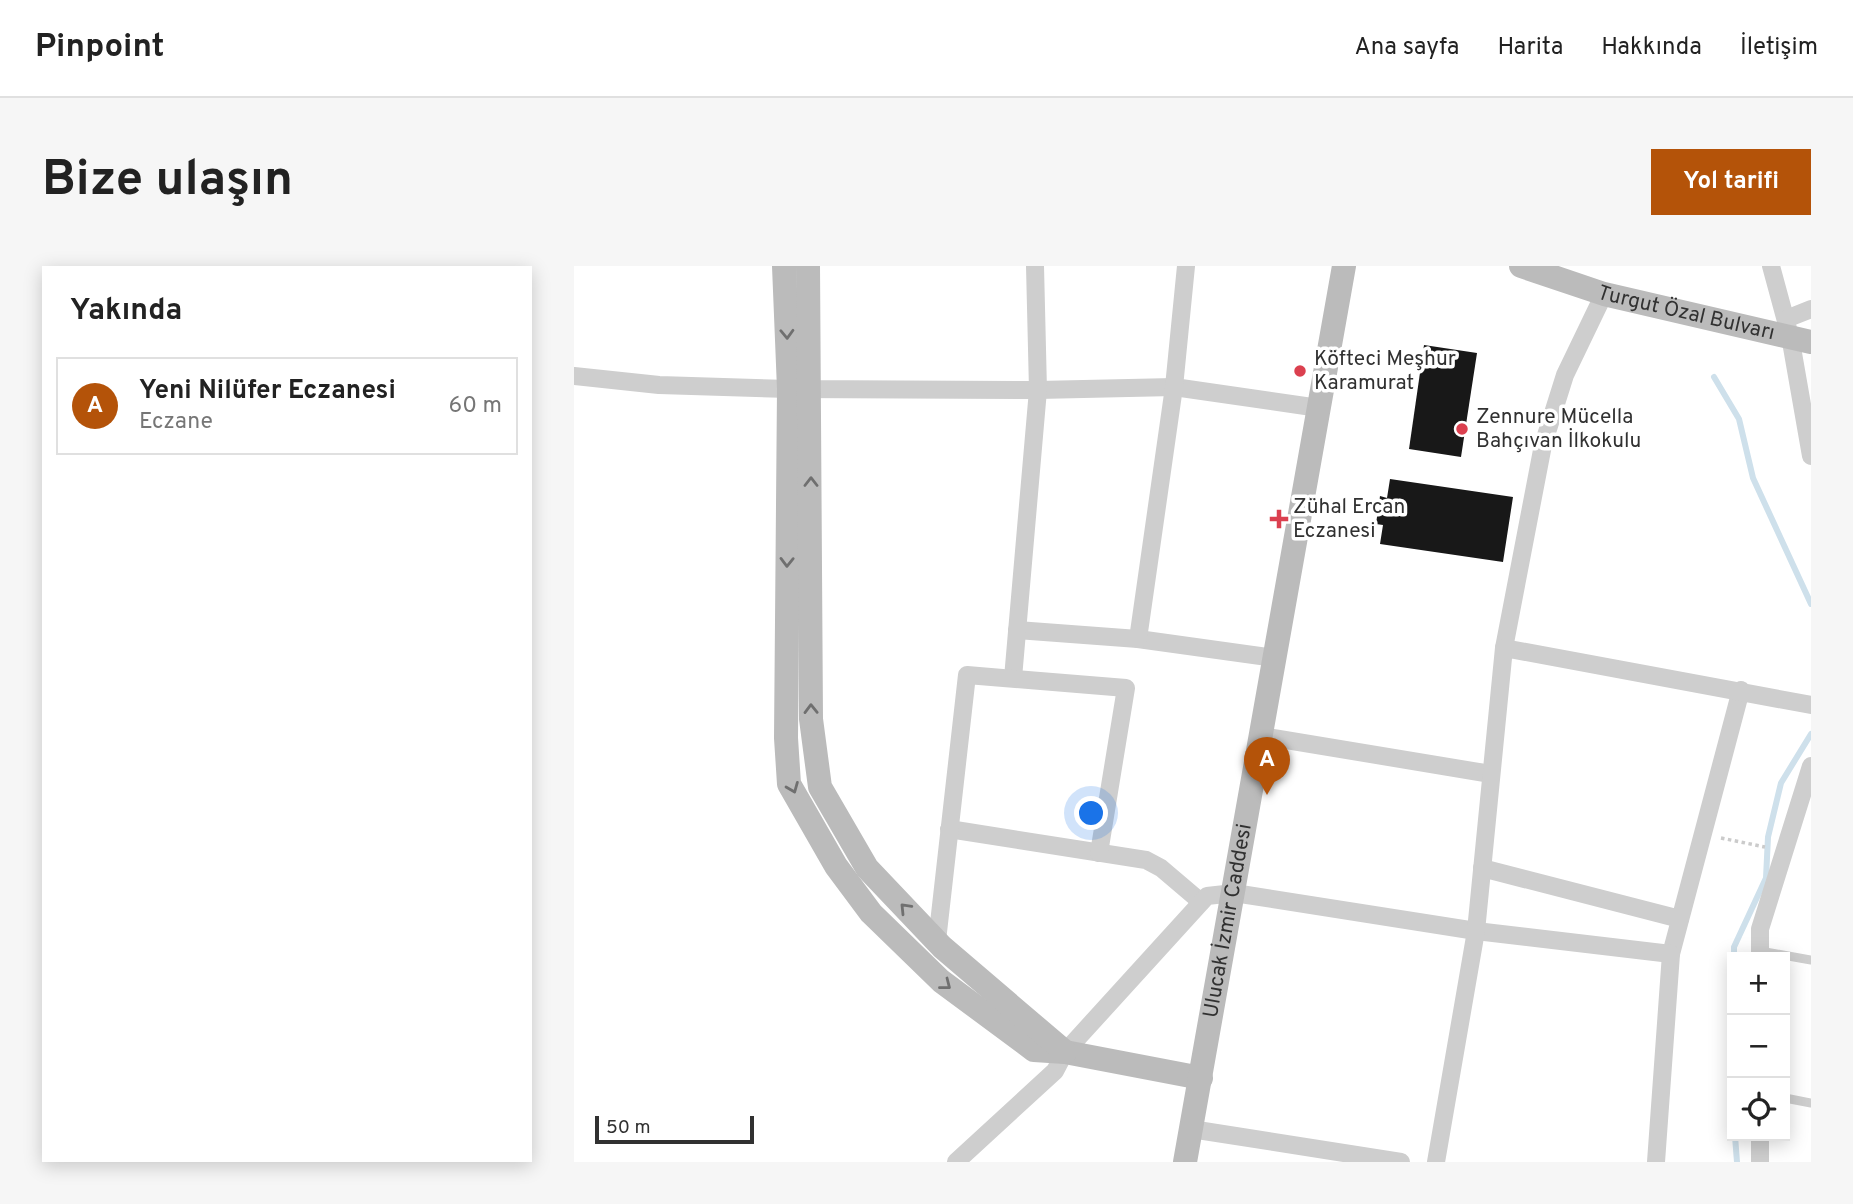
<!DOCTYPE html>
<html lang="tr">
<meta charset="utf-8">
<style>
body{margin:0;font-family:Overpass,sans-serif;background:#f6f6f6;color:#222}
.controls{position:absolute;right:21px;bottom:21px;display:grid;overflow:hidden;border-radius:0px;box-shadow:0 4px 18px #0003}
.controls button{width:63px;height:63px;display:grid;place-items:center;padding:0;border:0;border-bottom:2px solid #e0e0e0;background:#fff;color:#222;font:35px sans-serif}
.scale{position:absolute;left:21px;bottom:18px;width:159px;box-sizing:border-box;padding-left:7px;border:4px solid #313131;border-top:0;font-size:19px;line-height:24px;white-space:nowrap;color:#313131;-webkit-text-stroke:5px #fff;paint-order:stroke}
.you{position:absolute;left:518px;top:548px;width:24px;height:24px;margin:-18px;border:5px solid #fff;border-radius:50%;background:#1a73e8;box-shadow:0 0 0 10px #1a73e833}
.badge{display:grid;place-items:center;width:46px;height:46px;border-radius:50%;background:#b45309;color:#fff;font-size:23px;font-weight:700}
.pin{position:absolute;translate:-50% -58px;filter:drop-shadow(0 2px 4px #0008)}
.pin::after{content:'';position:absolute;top:37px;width:24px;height:21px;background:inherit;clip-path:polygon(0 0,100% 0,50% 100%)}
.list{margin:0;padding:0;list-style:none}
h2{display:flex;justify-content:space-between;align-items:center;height:91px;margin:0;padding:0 28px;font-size:30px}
h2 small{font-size:23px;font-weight:400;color:#767676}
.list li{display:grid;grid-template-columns:46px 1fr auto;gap:21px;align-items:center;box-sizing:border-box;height:98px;margin:0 14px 14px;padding:0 14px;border:2px solid #e0e0e0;border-radius:0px}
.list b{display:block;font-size:26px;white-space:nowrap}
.list p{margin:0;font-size:23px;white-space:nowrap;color:#767676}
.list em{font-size:23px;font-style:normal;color:#767676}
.icon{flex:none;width:38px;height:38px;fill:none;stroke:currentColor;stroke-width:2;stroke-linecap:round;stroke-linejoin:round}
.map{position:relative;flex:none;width:1237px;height:896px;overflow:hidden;border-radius:0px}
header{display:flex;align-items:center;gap:42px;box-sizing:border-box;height:98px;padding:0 35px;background:#fff;border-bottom:2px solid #e0e0e0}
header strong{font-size:33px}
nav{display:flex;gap:38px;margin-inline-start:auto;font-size:24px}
.intro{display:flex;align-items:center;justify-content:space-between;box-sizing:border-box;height:168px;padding:0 42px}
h1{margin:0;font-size:49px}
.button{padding:18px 32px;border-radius:0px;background:#b45309;color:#fff;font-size:24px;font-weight:700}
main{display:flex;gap:42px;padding:0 42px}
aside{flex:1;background:#fff;border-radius:0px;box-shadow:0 4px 18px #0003}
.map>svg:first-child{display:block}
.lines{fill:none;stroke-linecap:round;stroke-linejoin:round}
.stream{stroke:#cee0eb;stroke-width:6}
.building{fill:#181818}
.path{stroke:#cbcbcb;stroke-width:3.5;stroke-dasharray:3.5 3.5;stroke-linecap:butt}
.lane{stroke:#cecece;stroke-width:9}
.street{stroke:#cecece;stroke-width:18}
.secondary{stroke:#bbb;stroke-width:24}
.oneway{stroke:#6f6f6f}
.poi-dot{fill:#db404f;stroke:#fff;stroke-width:2.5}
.labels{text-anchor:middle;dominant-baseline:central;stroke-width:7;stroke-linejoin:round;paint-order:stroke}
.street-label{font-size:21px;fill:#313131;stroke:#fff}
.poi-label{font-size:21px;fill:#313131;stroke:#fff;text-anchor:start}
</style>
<header>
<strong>Pinpoint</strong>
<nav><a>Ana sayfa</a><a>Harita</a><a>Hakkında</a><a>İletişim</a></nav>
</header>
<div class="intro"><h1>Bize ulaşın</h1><a class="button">Yol tarifi</a></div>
<main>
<aside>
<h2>Yakında<small></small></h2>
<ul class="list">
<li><span class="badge">A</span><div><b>Yeni Nilüfer Eczanesi</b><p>Eczane</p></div><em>60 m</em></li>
</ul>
</aside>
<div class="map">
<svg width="1237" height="896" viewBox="0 0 1237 896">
<rect width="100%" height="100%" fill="#fff"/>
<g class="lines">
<g class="stream">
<polyline points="1140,111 1165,153 1179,212 1237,338"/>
<polyline points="1160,691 1160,681 1192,612 1194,571 1207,517 1237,468"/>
<polyline points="1158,802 1158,836"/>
<polyline points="1161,870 1163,896"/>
</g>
</g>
<g class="building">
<polygon points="850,79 903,87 887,191 835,183"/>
<polygon points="816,213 939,231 929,296 806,278 809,259 802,258 806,230 813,232"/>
</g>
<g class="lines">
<polyline class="path" points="1147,572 1191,581"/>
<g class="lane">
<polyline points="1186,685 1237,694"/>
<polyline points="1211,832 1237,837"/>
</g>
<g class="street">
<polyline points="1197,0 1216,70 1237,190"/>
<polyline points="1212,53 1237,43"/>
<polyline points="0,110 85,119 215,123 464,124 600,121 745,142"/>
<polyline points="443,364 564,373 701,392"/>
<polyline points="564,373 600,121 612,0"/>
<polyline points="930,382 969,179 991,109 1030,28"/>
<polyline points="439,412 464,124 461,0"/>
<polyline points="688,470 917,508"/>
<polyline points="375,563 572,594 587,602 627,636"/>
<polyline points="908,602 1106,653"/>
<polyline points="363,675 393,409 552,422 525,587"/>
<polyline points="1097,688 1167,424"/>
<polyline points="1186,691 1186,663 1237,500"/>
<polyline points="617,863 827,896"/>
<polyline points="1186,870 1186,896"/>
<polyline points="382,896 481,805 491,786 633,630 660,627 902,665 1097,688 1082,896"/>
<polyline points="862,896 902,665 930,382 1237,439"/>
</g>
<g class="secondary">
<polyline points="210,0 215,123 212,472 215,518 262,600 297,647 367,715 460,784 491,786 627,812"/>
<polyline points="234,0 237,453 246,521 293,602 368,681 491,786"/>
<path id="s1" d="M947 0 1030 28 1237 76"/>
<path id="s2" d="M611 896 770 0"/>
</g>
</g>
<defs><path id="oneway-chevron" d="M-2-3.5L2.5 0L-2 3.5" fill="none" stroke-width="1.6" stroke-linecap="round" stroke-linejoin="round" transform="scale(1.75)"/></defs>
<g class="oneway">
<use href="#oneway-chevron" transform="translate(213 68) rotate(88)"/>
<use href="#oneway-chevron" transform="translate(237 216) rotate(-90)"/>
<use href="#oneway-chevron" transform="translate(213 296) rotate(91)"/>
<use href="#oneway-chevron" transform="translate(237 443) rotate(-91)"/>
<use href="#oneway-chevron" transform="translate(219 522) rotate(68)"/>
<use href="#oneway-chevron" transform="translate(331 642) rotate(-134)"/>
<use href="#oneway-chevron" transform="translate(372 719) rotate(38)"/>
</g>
<g class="poi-dot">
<circle cx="726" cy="105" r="7"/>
<circle cx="888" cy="163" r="7"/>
<path d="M701.5 242.5h7v7h7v7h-7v7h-7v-7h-7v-7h7z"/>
</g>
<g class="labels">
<g class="street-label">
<text stroke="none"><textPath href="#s1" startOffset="172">Turgut Özal Bulvarı</textPath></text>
<text stroke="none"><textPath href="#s2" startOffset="245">Ulucak İzmir Caddesi</textPath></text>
</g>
<g class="poi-label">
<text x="740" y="93">Köfteci Meşhur<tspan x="740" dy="24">Karamurat</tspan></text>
<text x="902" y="151">Zennure Mücella<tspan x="902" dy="24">Bahçıvan İlkokulu</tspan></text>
<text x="719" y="241">Zühal Ercan<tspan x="719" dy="24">Eczanesi</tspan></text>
</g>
</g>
</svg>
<div class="controls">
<button>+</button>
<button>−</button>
<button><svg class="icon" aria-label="locate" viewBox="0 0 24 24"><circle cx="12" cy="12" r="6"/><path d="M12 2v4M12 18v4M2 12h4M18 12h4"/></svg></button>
</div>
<div class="scale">50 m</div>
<div class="you"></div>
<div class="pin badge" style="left:693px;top:529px">A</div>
</div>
</main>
